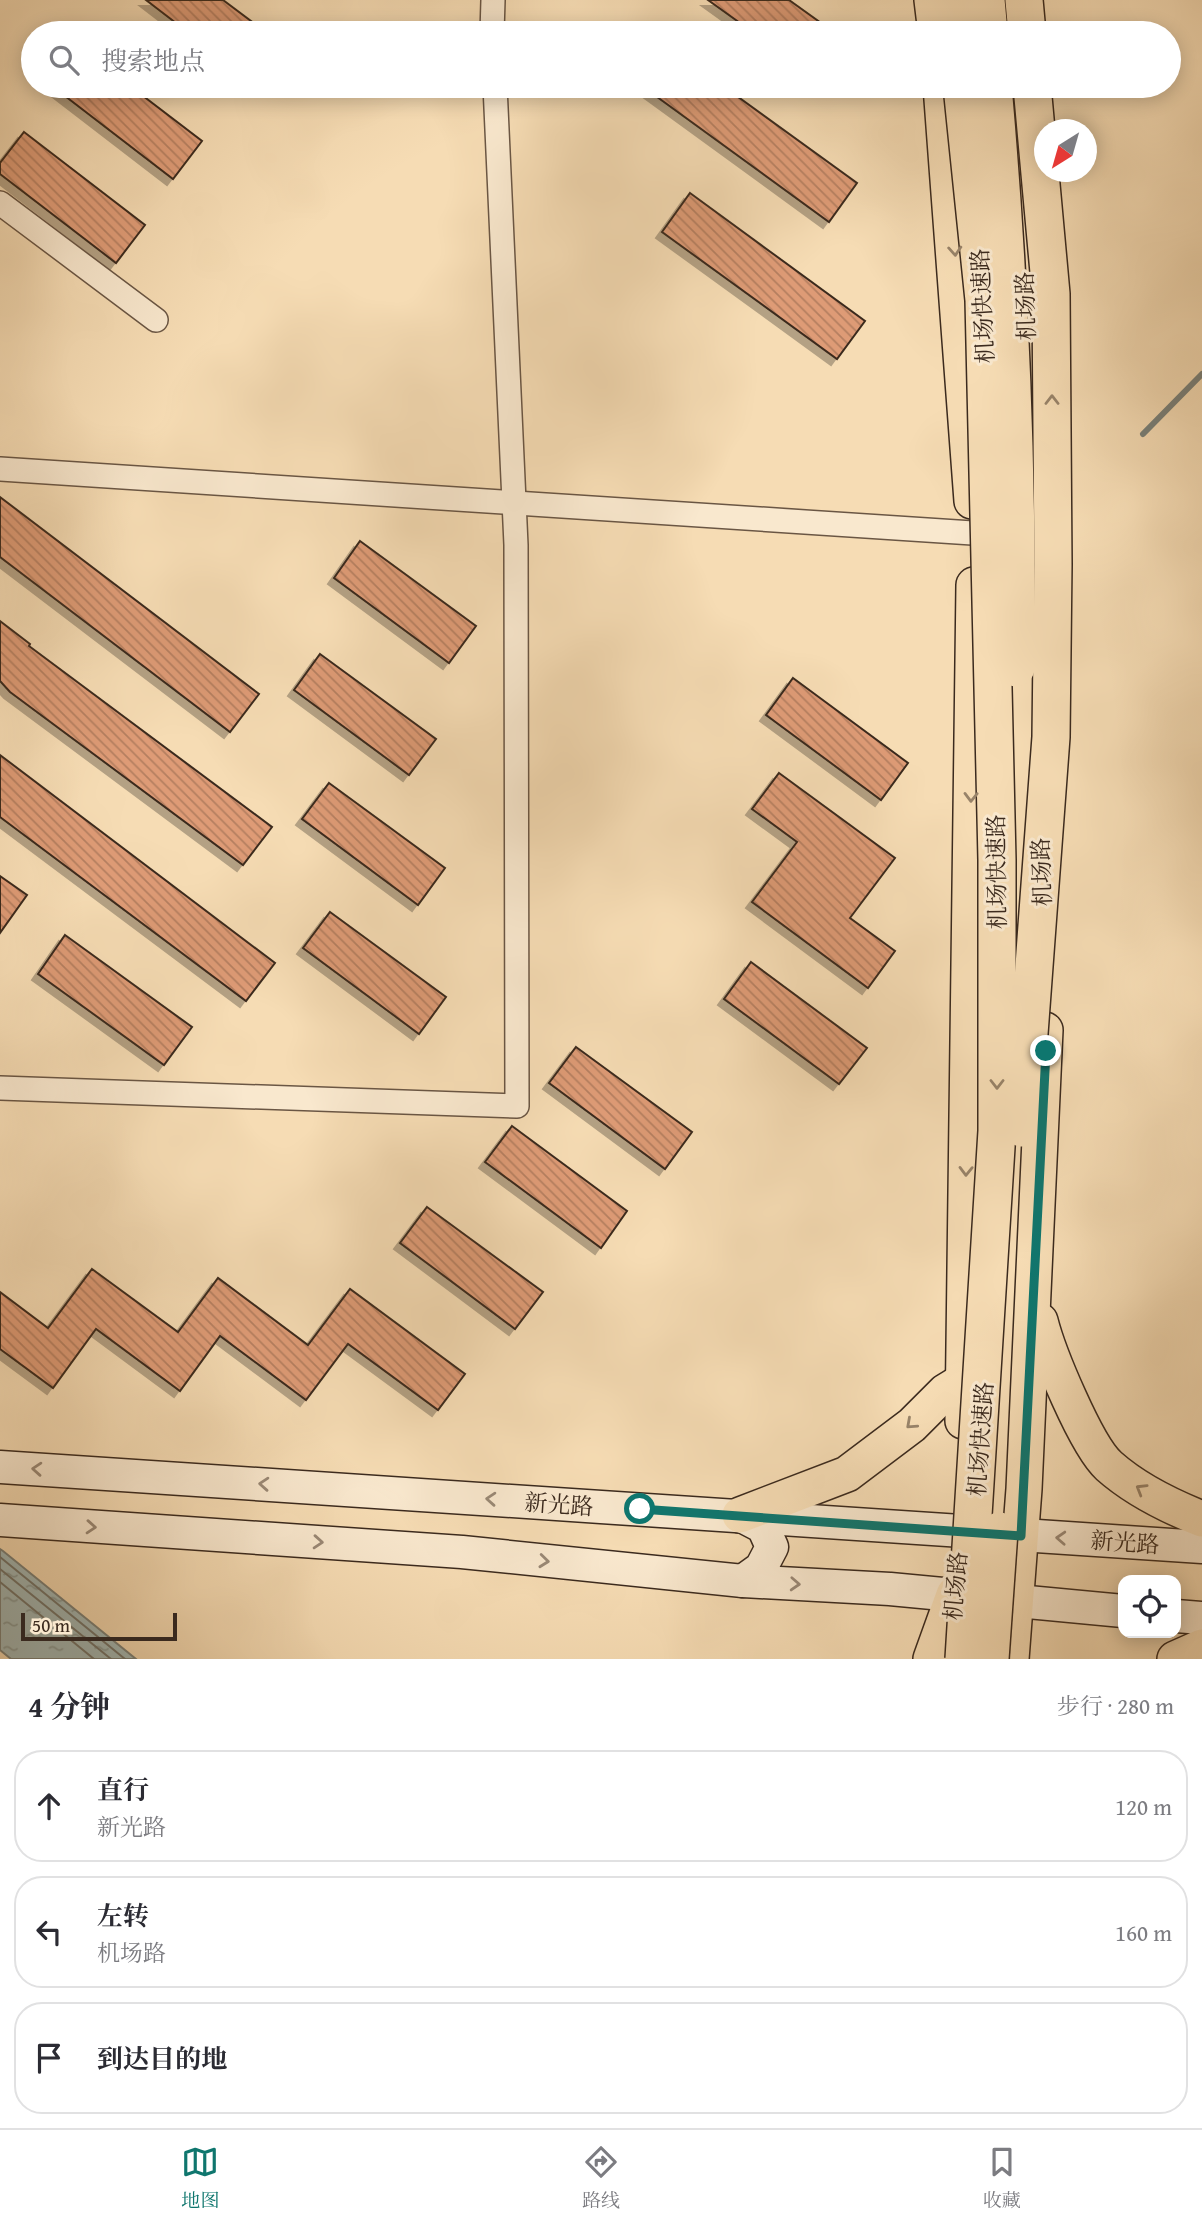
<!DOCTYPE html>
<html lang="zh">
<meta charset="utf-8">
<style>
body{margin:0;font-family:"Gentium Book Plus","Noto Serif SC",serif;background:#f7f7f7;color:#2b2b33}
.controls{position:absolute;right:21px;bottom:21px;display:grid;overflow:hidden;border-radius:14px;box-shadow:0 4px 18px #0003}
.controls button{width:63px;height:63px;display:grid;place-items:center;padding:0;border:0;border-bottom:2px solid #e1e1e2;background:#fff;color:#2b2b33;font:35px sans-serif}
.compass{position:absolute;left:1034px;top:119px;width:63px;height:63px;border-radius:50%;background:#fff;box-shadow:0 4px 18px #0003;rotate:217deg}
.scale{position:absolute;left:21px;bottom:18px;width:156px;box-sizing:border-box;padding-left:7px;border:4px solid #3b2a1e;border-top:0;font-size:19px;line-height:24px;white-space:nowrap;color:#3b2a1e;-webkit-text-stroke:5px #f9e8ce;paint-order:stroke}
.stop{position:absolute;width:21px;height:21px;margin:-16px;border:5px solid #0f766e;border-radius:50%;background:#fff}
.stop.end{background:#0f766e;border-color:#fff;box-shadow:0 2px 7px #0008}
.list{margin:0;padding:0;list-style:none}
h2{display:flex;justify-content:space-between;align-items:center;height:91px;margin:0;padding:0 28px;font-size:30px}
h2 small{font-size:23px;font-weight:400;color:#7c7c81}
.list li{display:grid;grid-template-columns:46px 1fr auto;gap:21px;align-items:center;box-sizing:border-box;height:112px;margin:0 14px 14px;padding:0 14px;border:2px solid #e1e1e2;border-radius:28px}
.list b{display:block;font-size:26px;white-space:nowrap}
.list p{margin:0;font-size:23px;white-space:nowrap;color:#7c7c81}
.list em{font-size:23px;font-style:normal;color:#7c7c81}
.icon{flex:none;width:38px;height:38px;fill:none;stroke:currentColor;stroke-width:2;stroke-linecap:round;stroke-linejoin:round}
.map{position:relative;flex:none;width:1202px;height:1659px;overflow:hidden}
.search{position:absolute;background:#fff;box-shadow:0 4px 18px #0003;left:21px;right:21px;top:21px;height:77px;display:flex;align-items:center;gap:18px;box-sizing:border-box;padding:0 24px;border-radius:38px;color:#7c7c81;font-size:26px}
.sheet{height:469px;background:#fff}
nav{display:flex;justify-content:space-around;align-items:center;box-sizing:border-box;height:98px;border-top:2px solid #e1e1e2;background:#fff;font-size:19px;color:#7c7c81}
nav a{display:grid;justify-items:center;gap:4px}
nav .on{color:#0f766e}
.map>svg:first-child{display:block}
.water{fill:url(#water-ripples);stroke:#78807a;stroke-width:2}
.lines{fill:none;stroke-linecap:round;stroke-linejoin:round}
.shore{stroke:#6e726b;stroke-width:2}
.stream{stroke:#78807a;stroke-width:6}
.building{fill:url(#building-back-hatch);stroke:#3b2a1e;stroke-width:2;filter:url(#shadow)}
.minor-casing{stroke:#6a5644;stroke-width:26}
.secondary-casing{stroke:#3b2a1e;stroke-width:35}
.primary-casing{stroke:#3b2a1e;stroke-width:38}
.trunk-casing{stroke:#3b2a1e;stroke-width:40}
.minor{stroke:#f9e8ce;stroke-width:23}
.secondary{stroke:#f9e8ce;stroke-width:32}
.primary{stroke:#f6dcb4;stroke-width:35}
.trunk{stroke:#f6dcb4;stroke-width:37}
.trunk-bridge-casing{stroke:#3b2a1e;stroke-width:40;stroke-linecap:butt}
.trunk-bridge{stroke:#f6dcb4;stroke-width:37}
.oneway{stroke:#988369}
.oneway2{stroke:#9a8976}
.route{stroke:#0f766e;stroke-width:9}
.labels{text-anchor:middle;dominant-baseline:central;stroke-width:6;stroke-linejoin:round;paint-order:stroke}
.street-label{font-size:23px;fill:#3b2a1e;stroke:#f9e8ce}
</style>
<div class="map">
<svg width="1202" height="1659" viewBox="0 0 1202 1659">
<defs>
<pattern id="water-ripples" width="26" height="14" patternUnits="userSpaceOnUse" patternTransform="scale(1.75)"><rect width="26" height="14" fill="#a1b9b8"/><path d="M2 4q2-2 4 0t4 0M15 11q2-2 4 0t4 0" fill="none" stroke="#849795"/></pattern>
<pattern id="building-back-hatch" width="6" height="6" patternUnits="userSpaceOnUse" patternTransform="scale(1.75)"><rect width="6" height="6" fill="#de9b76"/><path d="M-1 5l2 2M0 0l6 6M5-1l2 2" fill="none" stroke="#b57f60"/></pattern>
<filter id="shadow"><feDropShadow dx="-6" dy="6" stdDeviation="0" flood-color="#0004"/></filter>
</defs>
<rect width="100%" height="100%" fill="#f6dcb4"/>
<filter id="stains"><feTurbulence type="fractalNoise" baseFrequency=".00286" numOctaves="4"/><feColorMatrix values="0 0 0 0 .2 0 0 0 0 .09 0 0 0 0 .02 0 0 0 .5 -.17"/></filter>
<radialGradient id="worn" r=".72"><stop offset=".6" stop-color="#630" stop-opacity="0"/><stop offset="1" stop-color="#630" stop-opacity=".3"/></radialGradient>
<polygon class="water" points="0,1549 3,1551 136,1659 11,1659 0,1650"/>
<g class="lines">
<g class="shore">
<polyline points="0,1557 125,1659"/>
<polyline points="0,1569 111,1659"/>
<polyline points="0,1582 94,1659"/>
</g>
<polyline class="stream" points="1143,434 1202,374"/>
</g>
<g class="building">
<polygon points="146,0 223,0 267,33 189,33"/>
<polygon points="708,0 789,0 835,33 754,33"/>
<polygon points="52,86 130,86 202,141 173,179"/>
<polygon points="642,86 723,86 857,183 829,222"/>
<polygon points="24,132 145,225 116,263 0,174 0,163"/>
<polygon points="690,193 865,321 837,359 662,232"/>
<polygon points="0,497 259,694 230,732 0,557"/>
<polygon points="360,541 476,626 449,663 334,578"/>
<polygon points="0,621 30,644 29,646 272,827 243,865 10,692 0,681"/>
<polygon points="320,654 436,739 409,775 294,690"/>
<polygon points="793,678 908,763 881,800 766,715"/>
<polygon points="0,755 275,963 246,1001 0,817"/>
<polygon points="779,773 895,858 850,918 895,951 868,988 752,902 797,842 752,809"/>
<polygon points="329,783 445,868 418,905 302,819"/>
<polygon points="0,876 27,895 0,933"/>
<polygon points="330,912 446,997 419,1034 303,948"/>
<polygon points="65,935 192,1027 164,1065 38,974"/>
<polygon points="751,962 867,1048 839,1084 724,999"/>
<polygon points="576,1047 692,1132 665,1169 549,1083"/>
<polygon points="512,1126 627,1211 601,1248 485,1162"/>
<polygon points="427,1207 543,1292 515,1329 400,1243"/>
<polygon points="92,1269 178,1332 218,1278 308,1345 350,1289 465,1374 438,1410 348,1344 306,1400 220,1336 180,1391 96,1329 53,1388 0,1349 0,1292 48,1328"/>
</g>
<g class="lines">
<g class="minor-casing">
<g id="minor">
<polyline points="492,33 493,0"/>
<polyline points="0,203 156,320"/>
<polyline points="0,469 1003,535"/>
<polyline points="0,1088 517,1106 516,545 495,86"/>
</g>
</g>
<g class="secondary-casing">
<g id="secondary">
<path d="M0 1467C401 1493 801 1521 1202 1547"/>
<polyline points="740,1515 763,1527 772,1547 761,1568 743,1581"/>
<polyline points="0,1520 462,1552 743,1581 890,1589 1123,1611"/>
<polyline points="1176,1616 1202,1618"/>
</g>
</g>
<g class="primary-casing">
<g id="primary">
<polyline points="932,0 936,33"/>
<polyline points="941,86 972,501"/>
<path d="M1040 1321C1048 1353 1086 1445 1109 1466 1136 1490 1169 1506 1202 1519"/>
<polyline points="963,1421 974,585"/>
<polyline points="740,1515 847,1474 912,1425 945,1392 963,1381"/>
<polyline points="1011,1659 1024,1489 1045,1030"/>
<polyline points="1175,1659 1202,1647"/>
</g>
</g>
<g class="trunk-casing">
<g id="trunk">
<polyline points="953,0 957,33"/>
<polyline points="986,0 989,33"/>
<polyline points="1024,0 1027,33"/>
<polyline points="932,1659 955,1595"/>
</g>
</g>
<use href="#minor" class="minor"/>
<use href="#secondary" class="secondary"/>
<use href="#primary" class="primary"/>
<use href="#trunk" class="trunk"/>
<g class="trunk-bridge-casing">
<g id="trunk-bridge">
<polyline points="962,86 984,300 997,860 997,1131 964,1659"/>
<path d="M993 86C1010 280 1018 473 1016 668"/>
<polyline points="1022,1128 1051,737 1053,564 1051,294 1032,86"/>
<polyline points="990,1659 999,1531"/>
</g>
</g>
<use href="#trunk-bridge" class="trunk-bridge"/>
</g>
<defs><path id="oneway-chevron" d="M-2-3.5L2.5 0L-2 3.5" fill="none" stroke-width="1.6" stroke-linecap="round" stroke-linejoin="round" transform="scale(1.75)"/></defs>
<g class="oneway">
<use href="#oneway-chevron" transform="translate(955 251) rotate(86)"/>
<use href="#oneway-chevron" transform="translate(1052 400) rotate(-90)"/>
<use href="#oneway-chevron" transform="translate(971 797) rotate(91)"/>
<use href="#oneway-chevron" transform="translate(997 1084) rotate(90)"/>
<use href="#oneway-chevron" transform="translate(966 1171) rotate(91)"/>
<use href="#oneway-chevron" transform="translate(911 1424) rotate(138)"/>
<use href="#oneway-chevron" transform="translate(1141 1489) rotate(-149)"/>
</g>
<g class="oneway2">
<use href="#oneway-chevron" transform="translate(37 1469) rotate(-176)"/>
<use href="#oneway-chevron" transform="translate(264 1484) rotate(-176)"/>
<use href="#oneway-chevron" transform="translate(491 1499) rotate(-176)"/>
<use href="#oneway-chevron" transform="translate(91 1527) rotate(4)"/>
<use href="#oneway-chevron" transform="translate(1061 1538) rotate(-177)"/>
<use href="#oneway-chevron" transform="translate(318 1542) rotate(4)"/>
<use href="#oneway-chevron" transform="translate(544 1561) rotate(6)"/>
<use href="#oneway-chevron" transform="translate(795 1584) rotate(3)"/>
</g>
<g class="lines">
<polyline class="route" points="640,1509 1021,1536 1046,1051"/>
</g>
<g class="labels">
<g class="street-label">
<text transform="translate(982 306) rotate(-93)">机场快速路</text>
<text transform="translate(1025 306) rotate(-92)">机场路</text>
<text transform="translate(996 872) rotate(-91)">机场快速路</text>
<text transform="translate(1041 872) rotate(-92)">机场路</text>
<text transform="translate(980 1439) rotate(-86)">机场快速路</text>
<text transform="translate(559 1504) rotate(4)">新光路</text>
<text transform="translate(1125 1542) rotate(4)">新光路</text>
<text transform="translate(955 1586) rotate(-85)">机场路</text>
</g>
</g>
<rect width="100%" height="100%" filter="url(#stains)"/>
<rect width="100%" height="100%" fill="url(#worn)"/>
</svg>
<div class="controls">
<button><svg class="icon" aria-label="locate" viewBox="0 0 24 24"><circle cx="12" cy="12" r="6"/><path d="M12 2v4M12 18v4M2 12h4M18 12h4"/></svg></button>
</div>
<svg class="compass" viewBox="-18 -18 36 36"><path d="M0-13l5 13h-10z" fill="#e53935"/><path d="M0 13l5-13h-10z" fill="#7c7c81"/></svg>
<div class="scale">50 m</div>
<div class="stop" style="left:640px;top:1509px"></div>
<div class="stop end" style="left:1046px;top:1051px"></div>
<div class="search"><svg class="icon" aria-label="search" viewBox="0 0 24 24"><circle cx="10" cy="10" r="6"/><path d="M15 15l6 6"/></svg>搜索地点</div>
</div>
<section class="sheet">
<h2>4 分钟<small>步行 · 280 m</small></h2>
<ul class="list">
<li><svg class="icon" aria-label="ahead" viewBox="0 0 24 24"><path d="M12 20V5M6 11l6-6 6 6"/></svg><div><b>直行</b><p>新光路</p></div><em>120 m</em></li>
<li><svg class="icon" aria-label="left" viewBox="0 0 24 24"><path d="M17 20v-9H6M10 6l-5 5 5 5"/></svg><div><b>左转</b><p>机场路</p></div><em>160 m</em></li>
<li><svg class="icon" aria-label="arrive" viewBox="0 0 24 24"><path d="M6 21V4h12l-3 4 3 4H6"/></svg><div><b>到达目的地</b></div></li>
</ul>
</section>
<nav>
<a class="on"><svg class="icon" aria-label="map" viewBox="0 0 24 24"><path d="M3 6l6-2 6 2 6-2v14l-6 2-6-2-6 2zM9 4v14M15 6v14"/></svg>地图</a>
<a><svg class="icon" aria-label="directions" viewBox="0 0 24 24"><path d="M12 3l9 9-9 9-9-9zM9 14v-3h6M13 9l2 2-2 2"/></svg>路线</a>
<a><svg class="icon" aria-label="saved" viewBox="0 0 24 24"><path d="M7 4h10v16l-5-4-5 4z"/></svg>收藏</a>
</nav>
